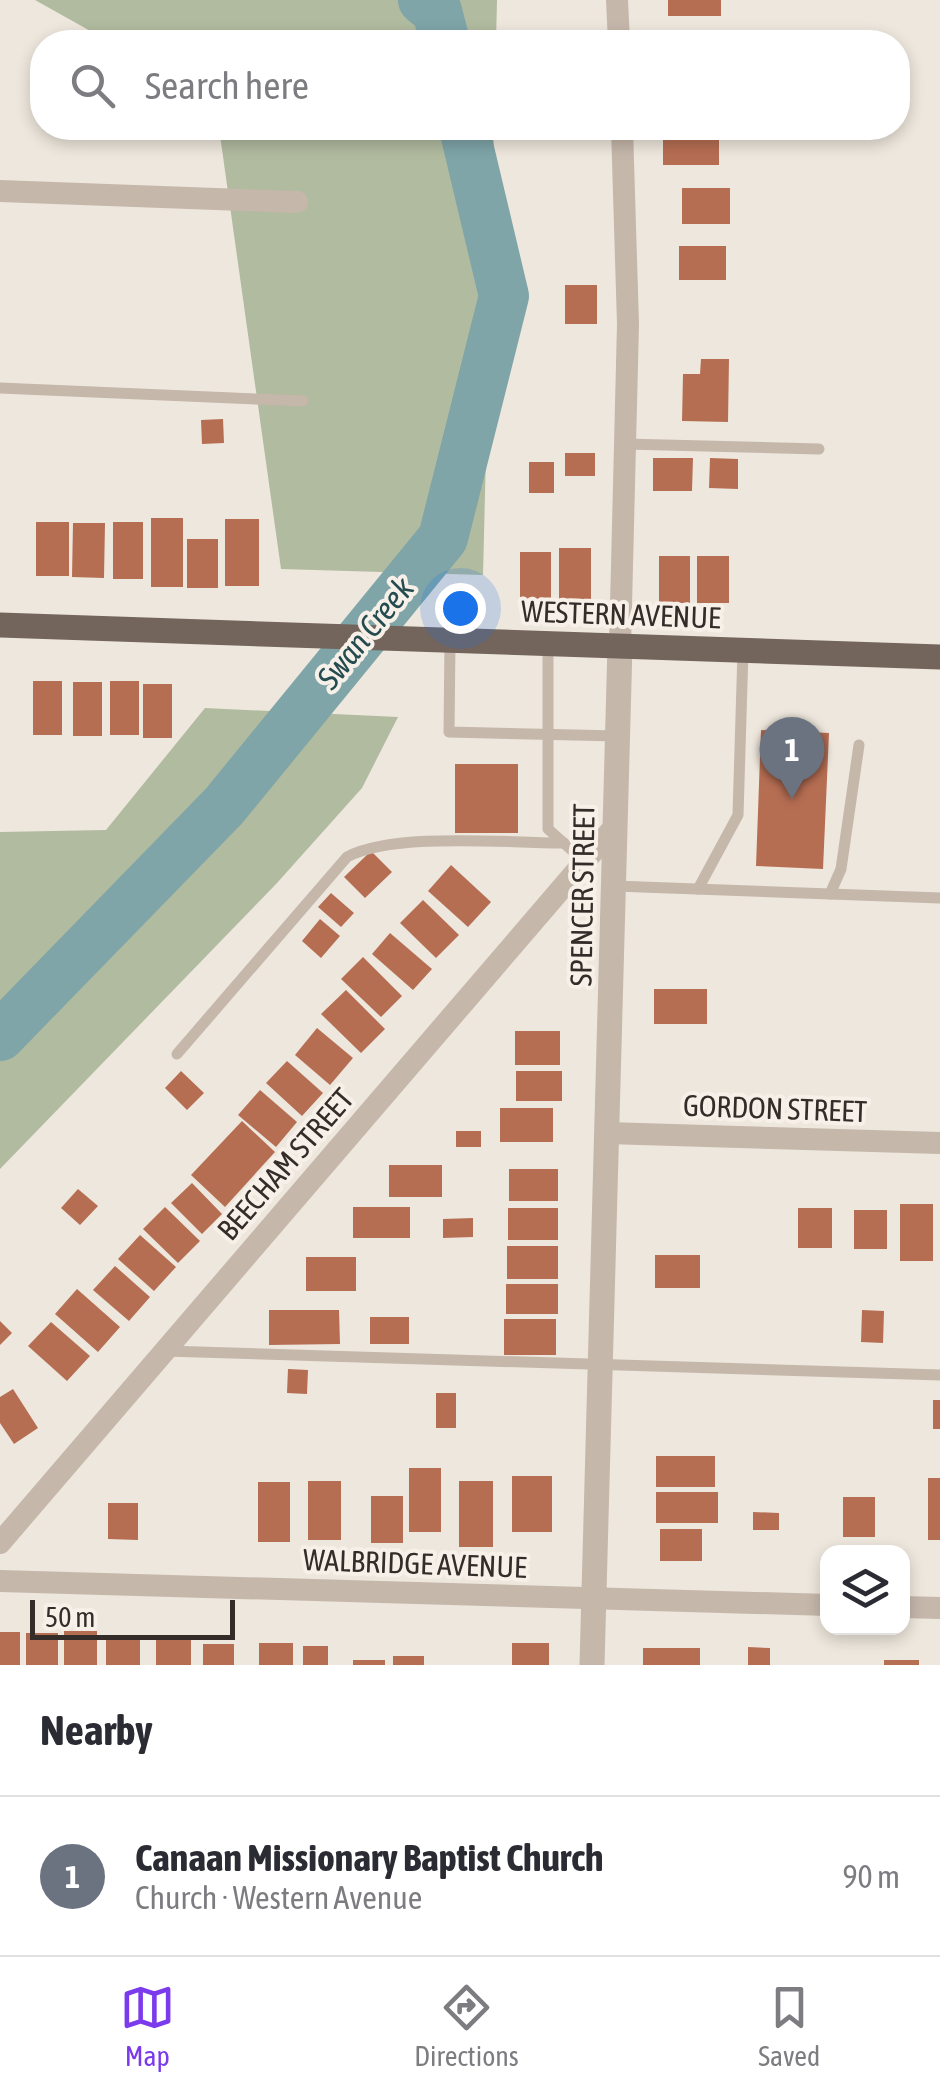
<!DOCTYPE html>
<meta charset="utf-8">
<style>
body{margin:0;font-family:"Asap Condensed",sans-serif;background:#f2f2f3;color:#2b2b33}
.controls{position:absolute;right:30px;bottom:30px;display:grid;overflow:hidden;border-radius:20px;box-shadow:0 5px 15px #0003}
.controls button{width:90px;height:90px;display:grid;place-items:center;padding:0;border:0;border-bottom:2px solid #e1e1e2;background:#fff;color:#2b2b33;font:50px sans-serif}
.scale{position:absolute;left:30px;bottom:25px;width:205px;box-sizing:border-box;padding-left:10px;border:5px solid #332c29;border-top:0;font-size:28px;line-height:35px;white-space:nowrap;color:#332c29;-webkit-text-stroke:8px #f7f0e8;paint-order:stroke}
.you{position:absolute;left:460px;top:608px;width:35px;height:35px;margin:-25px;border:8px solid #fff;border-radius:50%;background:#1a73e8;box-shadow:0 0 0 15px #1a73e833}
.badge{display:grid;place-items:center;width:65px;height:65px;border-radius:50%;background:#7c3aed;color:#fff;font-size:32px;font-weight:700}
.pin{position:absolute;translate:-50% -82px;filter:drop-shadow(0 2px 5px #0008)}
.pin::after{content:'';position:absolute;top:52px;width:35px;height:30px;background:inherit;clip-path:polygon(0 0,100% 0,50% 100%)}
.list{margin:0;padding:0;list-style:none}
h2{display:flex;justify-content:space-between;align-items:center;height:130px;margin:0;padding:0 40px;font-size:42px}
h2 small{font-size:32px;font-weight:400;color:#7c7c81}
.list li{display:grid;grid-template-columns:65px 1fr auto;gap:30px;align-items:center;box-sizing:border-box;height:160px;padding:0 40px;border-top:2px solid #e1e1e2}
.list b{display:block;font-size:38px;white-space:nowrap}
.list p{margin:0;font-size:32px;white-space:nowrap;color:#7c7c81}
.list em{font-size:32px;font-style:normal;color:#7c7c81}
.icon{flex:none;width:55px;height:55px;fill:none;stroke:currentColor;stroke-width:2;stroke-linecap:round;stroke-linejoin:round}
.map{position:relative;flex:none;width:940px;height:1665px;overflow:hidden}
.search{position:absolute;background:#fff;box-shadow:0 5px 15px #0003;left:30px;right:30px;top:30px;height:110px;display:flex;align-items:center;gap:25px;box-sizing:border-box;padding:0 35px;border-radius:40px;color:#7c7c81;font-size:38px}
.sheet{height:290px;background:#fff}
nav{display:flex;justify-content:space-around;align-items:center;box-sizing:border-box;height:140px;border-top:2px solid #e1e1e2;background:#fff;font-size:28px;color:#7c7c81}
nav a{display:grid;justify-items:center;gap:5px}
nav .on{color:#7c3aed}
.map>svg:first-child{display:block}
.green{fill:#b1bb9f}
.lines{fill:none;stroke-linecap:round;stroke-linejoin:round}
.river{stroke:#7fa5a8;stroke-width:50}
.building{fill:#b66e53}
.service{stroke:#c5b7aa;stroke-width:11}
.minor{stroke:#c5b7aa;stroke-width:22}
.tertiary{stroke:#c5b7aa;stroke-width:25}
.primary{stroke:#73645c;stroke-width:25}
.labels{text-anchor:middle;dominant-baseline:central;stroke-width:8;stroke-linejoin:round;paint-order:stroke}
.street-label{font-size:30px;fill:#332c29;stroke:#f7f0e8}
.water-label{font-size:32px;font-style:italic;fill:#244b4f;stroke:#f7f0e8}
</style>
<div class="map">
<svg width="940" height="1665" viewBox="0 0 940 1665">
<rect width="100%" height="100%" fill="#eee7dd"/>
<g class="green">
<polygon points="35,0 497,0 496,42 110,42"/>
<polygon points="219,128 494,128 483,575 281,569"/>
<polygon points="205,708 398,717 362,788 277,883 0,1169 0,832 106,830"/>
</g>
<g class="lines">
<g class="river">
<polyline points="423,0 437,11 445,42"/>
<polyline points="0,1036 224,806 443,538 504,296 464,128"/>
</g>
</g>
<g class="building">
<rect x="668" y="0" width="53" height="16"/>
<rect x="545" y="128" width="24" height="8"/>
<rect x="663" y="128" width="56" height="37"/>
<rect x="682" y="188" width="48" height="36"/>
<rect x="679" y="246" width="47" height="34"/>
<rect x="565" y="285" width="32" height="39"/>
<polygon points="701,359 729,359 728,422 682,421 683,374 700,374"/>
<polygon points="223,419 224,443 202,444 201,420"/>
<rect x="565" y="453" width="30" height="23"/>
<polygon points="653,458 693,458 692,491 653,491"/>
<polygon points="710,458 738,459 738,489 709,488"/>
<rect x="529" y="462" width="25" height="31"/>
<rect x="151" y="518" width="32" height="69"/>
<rect x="225" y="519" width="34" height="67"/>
<rect x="36" y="522" width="33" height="54"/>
<rect x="113" y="522" width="30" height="57"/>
<polygon points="73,523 105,523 104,578 72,577"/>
<rect x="187" y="539" width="31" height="49"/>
<rect x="559" y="548" width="32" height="56"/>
<rect x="520" y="552" width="31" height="47"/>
<rect x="659" y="556" width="31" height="47"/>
<rect x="697" y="556" width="32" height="47"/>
<rect x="33" y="681" width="29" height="54"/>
<rect x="110" y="681" width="29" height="54"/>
<rect x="73" y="682" width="29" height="54"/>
<rect x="143" y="684" width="29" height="54"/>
<polygon points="761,730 829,733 823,869 756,866"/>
<rect x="455" y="764" width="63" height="69"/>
<polygon points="371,851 392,872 365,898 344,877"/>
<polygon points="451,865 491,902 468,927 428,891"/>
<polygon points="331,893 354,913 341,927 318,907"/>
<polygon points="423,900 459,935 436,958 400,923"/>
<polygon points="320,919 340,936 321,958 302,941"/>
<polygon points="390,933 432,969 413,990 372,954"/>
<polygon points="363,957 402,996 381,1017 341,979"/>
<rect x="654" y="989" width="53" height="35"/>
<polygon points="346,990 385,1029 361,1053 321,1014"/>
<polygon points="317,1028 353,1058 330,1085 295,1055"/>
<rect x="515" y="1031" width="45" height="34"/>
<polygon points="287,1061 323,1093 302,1116 266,1083"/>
<polygon points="181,1071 204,1093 187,1110 165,1088"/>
<rect x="516" y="1071" width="46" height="30"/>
<polygon points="260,1090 297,1122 276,1147 238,1115"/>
<rect x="500" y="1108" width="53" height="34"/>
<polygon points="242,1121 275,1152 225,1207 191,1175"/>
<rect x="456" y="1131" width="25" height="16"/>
<rect x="389" y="1165" width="53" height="32"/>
<rect x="509" y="1169" width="49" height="32"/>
<polygon points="192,1183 222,1214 202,1234 171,1203"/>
<polygon points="78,1189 98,1206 80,1225 61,1208"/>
<rect x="900" y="1204" width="33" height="57"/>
<polygon points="165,1207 200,1241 178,1263 143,1229"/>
<rect x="353" y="1207" width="57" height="31"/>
<rect x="508" y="1208" width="50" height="32"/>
<rect x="798" y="1208" width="34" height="40"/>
<rect x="854" y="1210" width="33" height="39"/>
<polygon points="473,1218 473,1237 443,1238 443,1219"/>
<polygon points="140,1235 176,1267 154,1291 118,1259"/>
<rect x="507" y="1246" width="51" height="33"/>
<rect x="655" y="1255" width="45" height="33"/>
<rect x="306" y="1257" width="50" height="34"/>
<polygon points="115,1266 150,1297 129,1321 93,1290"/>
<rect x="506" y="1284" width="52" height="30"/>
<polygon points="77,1289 120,1327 98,1352 55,1314"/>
<polygon points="269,1310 339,1310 340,1344 269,1345"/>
<polygon points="862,1310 884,1311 883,1343 861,1342"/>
<rect x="370" y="1317" width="39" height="27"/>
<rect x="504" y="1319" width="52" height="36"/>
<polygon points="0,1321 12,1333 0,1345"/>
<polygon points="51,1322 90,1356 67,1381 28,1346"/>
<polygon points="288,1369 308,1370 307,1394 287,1393"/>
<polygon points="13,1389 38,1428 14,1444 0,1423 0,1397"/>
<rect x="436" y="1393" width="20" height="35"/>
<rect x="933" y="1400" width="7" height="29"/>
<rect x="656" y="1456" width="59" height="31"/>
<rect x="409" y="1468" width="32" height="64"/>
<rect x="512" y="1476" width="40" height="56"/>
<rect x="928" y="1478" width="12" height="62"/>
<rect x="308" y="1481" width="33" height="59"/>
<rect x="459" y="1481" width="34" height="66"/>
<rect x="258" y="1482" width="32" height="60"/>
<rect x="656" y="1492" width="62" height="31"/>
<rect x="371" y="1496" width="32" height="47"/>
<rect x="843" y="1497" width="32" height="40"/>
<polygon points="108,1503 138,1503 138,1540 108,1539"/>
<polygon points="753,1512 779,1513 779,1530 753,1530"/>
<rect x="660" y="1529" width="42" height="32"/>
<rect x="64" y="1631" width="33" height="34"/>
<rect x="0" y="1632" width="20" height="33"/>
<rect x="26" y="1633" width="32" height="32"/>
<rect x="106" y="1636" width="34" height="29"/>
<rect x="156" y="1637" width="35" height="28"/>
<rect x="259" y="1643" width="34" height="22"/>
<rect x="512" y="1643" width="37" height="22"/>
<rect x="203" y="1644" width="31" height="21"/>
<rect x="303" y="1646" width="25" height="19"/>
<polygon points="748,1647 770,1648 770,1665 748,1665"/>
<rect x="643" y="1648" width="57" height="17"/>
<rect x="393" y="1656" width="31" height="9"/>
<rect x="353" y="1660" width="32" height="5"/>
<rect x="884" y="1660" width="35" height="5"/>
</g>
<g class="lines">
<g class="service">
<polyline points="0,388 303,401"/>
<polyline points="625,444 819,449"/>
<polyline points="450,641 449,732 618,736"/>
<polyline points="548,644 548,829 584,861"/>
<polyline points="615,886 940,898"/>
<polyline points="698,889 738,815 743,651"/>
<polyline points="830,894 841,869 859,745"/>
<path d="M177 1054 347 857C394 832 507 843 564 843"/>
<polyline points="165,1351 940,1375"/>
</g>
<g class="minor">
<polyline points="617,0 619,42"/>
<polyline points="0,191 297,202"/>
<polyline points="620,646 628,324 622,128"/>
<polyline points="607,1133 940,1143"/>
<polyline points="0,1543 616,825"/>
<polyline points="0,1581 828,1605"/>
<polyline points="902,1607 940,1608"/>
</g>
<polyline class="tertiary" points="592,1665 620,646"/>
<polyline class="primary" points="0,625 940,657"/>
</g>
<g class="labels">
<g class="street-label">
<text transform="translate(621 614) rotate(2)">WESTERN AVENUE</text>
<text transform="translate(582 895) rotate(-89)">SPENCER STREET</text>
<text transform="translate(775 1108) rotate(2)">GORDON STREET</text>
<text transform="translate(285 1164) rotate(-49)">BEECHAM STREET</text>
<text transform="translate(415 1563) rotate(2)">WALBRIDGE AVENUE</text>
</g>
<g class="water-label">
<text transform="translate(365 633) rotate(-51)">Swan Creek</text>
</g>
</g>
</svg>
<div class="controls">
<button><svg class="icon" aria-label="layers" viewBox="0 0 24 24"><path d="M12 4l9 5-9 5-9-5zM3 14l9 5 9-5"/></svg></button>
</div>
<div class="scale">50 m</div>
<div class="you"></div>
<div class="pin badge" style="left:792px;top:799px;background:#6b7280">1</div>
<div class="search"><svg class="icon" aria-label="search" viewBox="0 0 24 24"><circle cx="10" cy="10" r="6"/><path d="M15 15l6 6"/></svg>Search here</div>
</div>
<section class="sheet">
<h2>Nearby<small></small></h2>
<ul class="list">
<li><span class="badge" style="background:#6b7280">1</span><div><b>Canaan Missionary Baptist Church</b><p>Church · Western Avenue</p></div><em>90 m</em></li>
</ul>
</section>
<nav>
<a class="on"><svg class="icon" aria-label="map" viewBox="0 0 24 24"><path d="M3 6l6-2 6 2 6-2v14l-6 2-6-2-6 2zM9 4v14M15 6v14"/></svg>Map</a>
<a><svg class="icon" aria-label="directions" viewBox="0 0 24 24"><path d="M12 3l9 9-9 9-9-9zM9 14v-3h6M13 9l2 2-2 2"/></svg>Directions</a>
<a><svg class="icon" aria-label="saved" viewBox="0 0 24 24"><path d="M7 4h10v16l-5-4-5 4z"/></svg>Saved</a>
</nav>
